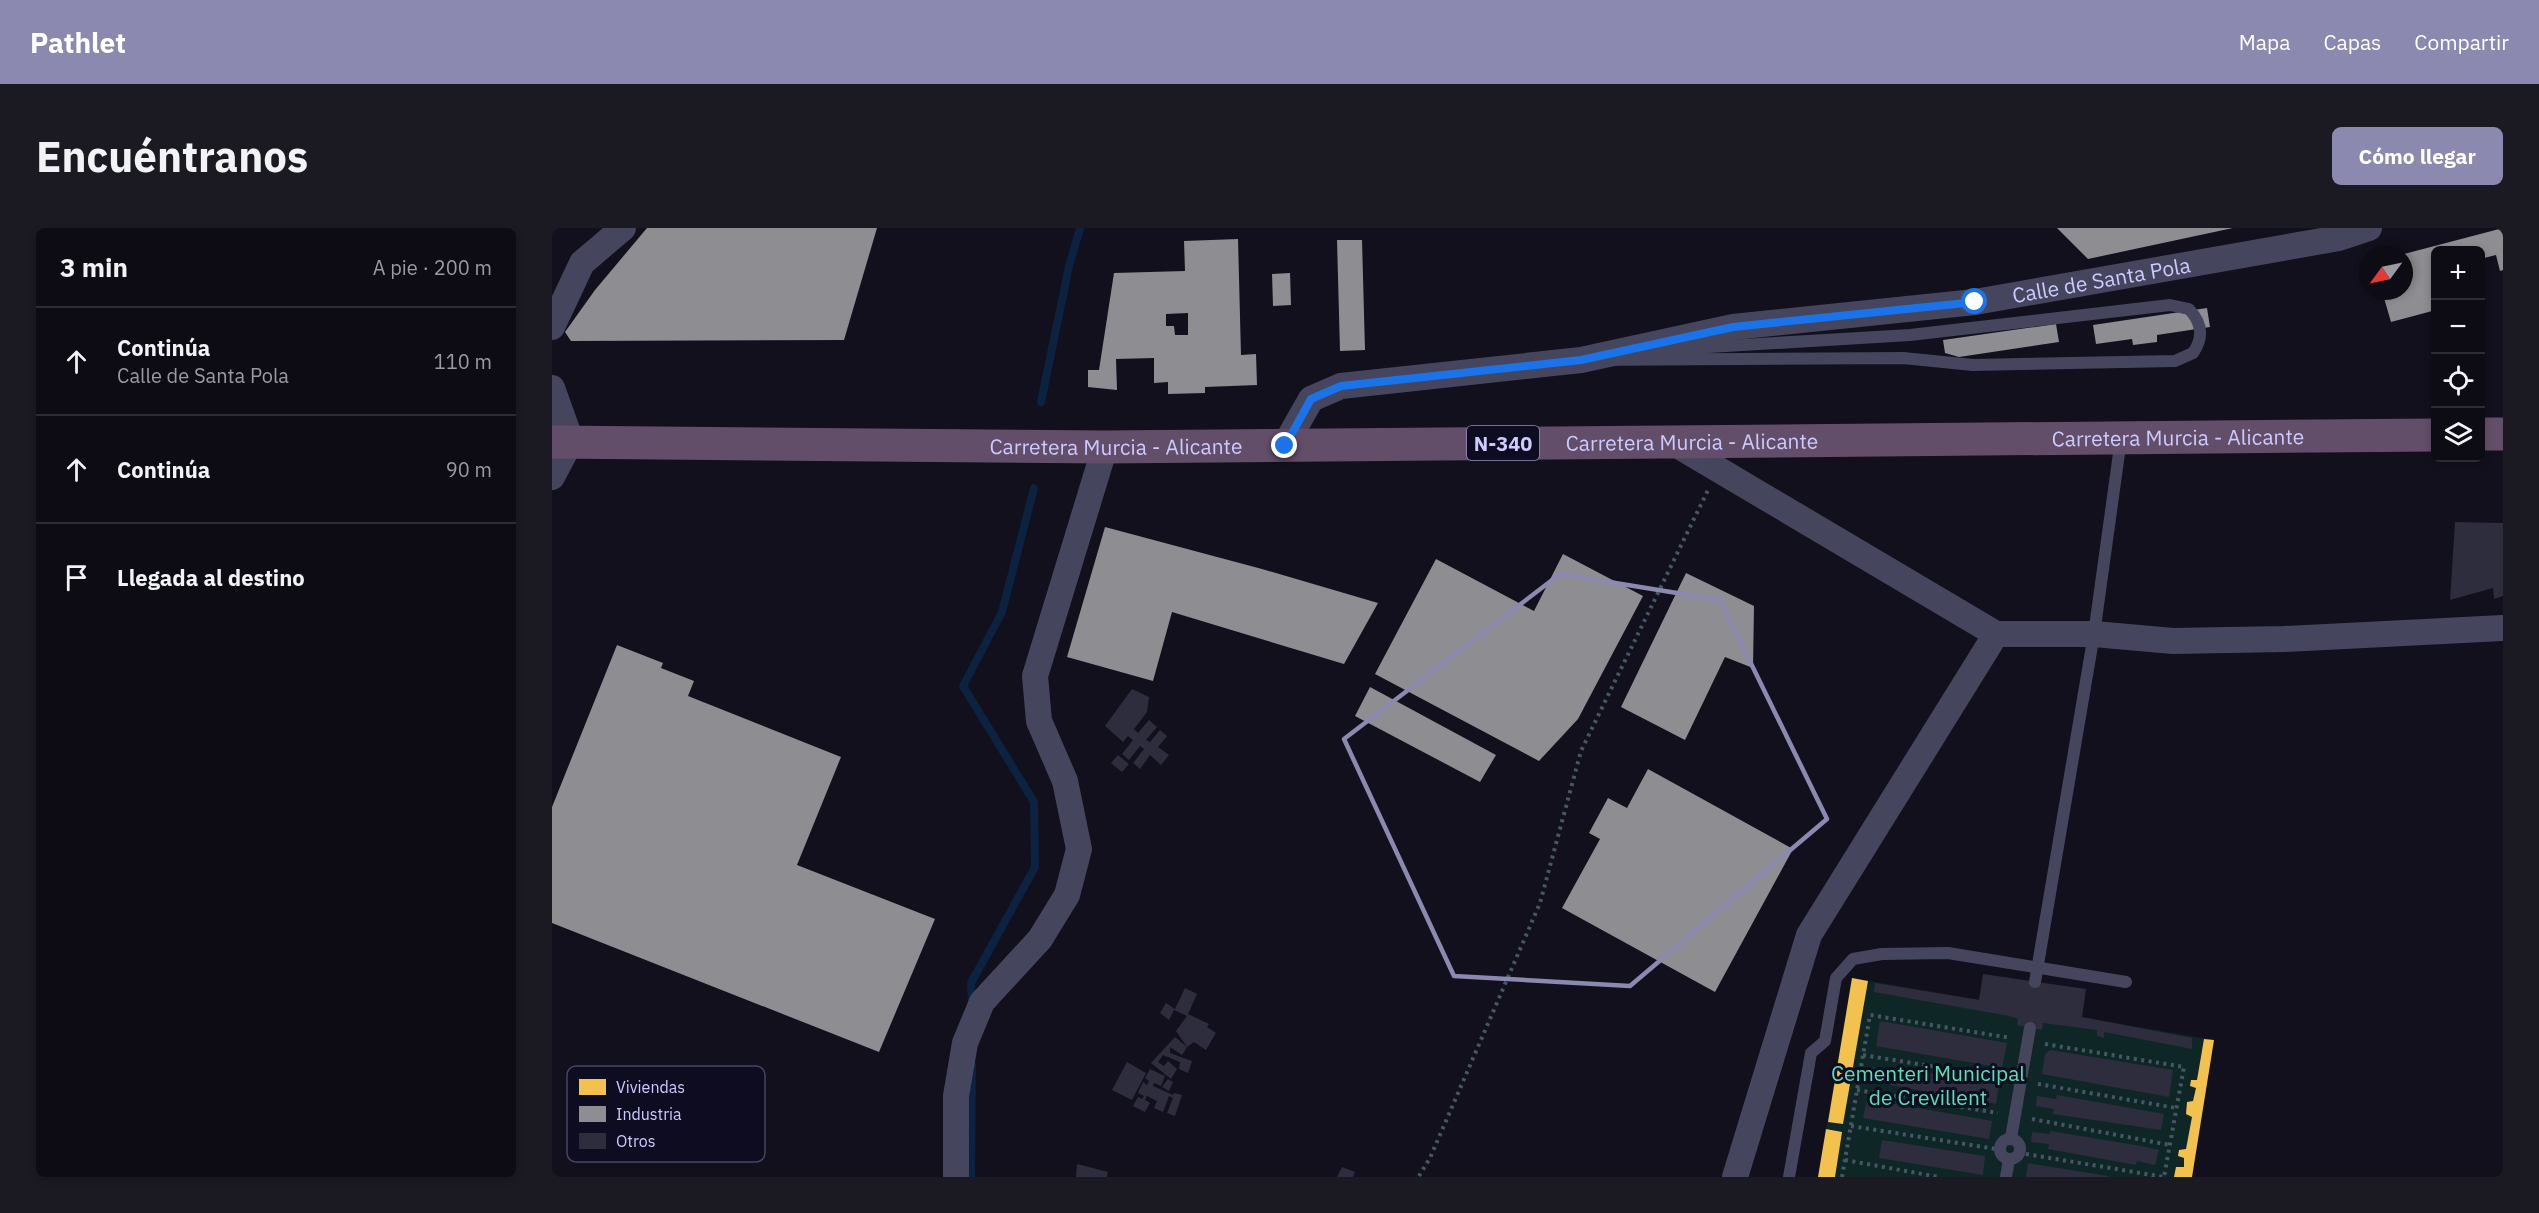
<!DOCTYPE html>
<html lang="es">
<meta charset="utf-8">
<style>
body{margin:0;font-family:"IBM Plex Sans",sans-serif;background:#1b1a22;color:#f1f3f6}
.controls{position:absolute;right:18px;top:18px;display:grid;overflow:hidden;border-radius:9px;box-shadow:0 3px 9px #0003}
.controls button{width:54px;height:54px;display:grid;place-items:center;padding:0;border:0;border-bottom:2px solid #2d2c34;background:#0d0c15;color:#f1f3f6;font:30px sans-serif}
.compass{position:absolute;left:1807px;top:18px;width:54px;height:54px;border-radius:50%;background:#0d0c15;box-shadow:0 3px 9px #0003;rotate:237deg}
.stop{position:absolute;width:18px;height:18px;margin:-14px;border:4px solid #1a73e8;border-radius:50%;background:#fff}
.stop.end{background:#1a73e8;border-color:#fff;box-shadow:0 2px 6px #0008}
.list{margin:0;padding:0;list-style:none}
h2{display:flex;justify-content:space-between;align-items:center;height:78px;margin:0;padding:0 24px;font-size:26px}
h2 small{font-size:20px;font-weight:400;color:#9a9ba0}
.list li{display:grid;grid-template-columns:39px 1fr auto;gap:18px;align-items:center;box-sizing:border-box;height:108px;padding:0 24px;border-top:2px solid #2d2c34}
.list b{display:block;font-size:22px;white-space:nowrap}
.list p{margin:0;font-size:20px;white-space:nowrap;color:#9a9ba0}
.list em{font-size:20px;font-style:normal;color:#9a9ba0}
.icon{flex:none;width:33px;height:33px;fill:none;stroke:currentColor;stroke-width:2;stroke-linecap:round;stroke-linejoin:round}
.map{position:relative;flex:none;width:1951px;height:949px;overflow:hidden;border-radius:9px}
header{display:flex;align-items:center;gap:36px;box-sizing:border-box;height:84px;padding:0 30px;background:#8b89b0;color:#fff}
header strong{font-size:28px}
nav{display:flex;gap:33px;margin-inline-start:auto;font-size:21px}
.intro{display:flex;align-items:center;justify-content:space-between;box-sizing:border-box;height:144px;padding:0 36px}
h1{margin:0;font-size:42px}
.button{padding:15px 27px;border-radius:9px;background:#8b89b0;color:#fff;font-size:21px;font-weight:700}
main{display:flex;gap:36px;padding:0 36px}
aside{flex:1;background:#0d0c15;border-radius:9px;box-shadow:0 3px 9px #0003}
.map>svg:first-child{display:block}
.green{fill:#0f2626}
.homes{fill:#f2c14e}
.industry{fill:#8d8d92;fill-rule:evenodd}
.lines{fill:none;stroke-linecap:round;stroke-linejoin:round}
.stream{stroke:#0b2341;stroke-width:8}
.building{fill:#2e2d3e}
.path{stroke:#465763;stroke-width:4;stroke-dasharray:3 4.5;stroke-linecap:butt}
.lane{stroke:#45465d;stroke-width:12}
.street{stroke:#45465d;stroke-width:26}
.highway{stroke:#634e69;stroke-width:33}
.route{stroke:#1a73e8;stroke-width:8}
.marked{fill:none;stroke:#8b89b0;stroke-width:4.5;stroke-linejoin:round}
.labels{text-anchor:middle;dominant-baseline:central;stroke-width:6;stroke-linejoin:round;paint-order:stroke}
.shield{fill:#0d0c20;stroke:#9391bc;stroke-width:1.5}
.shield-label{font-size:20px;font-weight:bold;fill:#cccaff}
.street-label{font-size:21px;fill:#cccaff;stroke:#0d0c20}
.park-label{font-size:21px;fill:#52e3b3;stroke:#0d0c20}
.key{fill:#0d0c20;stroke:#464563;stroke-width:1.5}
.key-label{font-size:16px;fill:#cccaff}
</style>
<header>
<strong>Pathlet</strong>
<nav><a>Mapa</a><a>Capas</a><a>Compartir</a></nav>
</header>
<div class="intro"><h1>Encuéntranos</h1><a class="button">Cómo llegar</a></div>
<main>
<aside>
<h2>3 min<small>A pie · 200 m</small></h2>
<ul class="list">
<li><svg class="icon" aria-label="ahead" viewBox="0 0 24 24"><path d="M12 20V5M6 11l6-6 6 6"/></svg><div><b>Continúa</b><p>Calle de Santa Pola</p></div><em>110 m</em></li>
<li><svg class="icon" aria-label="ahead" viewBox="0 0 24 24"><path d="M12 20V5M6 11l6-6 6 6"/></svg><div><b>Continúa</b></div><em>90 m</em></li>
<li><svg class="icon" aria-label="arrive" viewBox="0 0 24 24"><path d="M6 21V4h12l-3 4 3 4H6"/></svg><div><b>Llegada al destino</b></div></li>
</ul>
</aside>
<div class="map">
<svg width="1951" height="949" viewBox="0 0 1951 949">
<rect width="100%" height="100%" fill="#11101c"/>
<polygon class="green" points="1300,750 1662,812 1640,949 1266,949"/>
<g class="homes">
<polygon points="1300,750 1316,753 1291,896 1276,894"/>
<polygon points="1652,811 1662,812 1640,949 1622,949 1624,939 1632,939 1632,930 1626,928 1627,922 1634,921 1640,889 1634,886 1635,874 1641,873 1644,860 1638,858 1639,852 1645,852"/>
<polygon points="1274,901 1290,904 1283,949 1266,949"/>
</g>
<g class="industry">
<polygon points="95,0 325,0 292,112 19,113 13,104 43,62"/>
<polygon points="1505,0 1681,0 1536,31"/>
<polygon points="1951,0 1951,42 1948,43 1944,27 1928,31 1928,22 1884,22 1884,82 1839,94 1830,63 1852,63 1852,26"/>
<path d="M686 11 689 127 704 126 705 157 653 159V165L616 166V154L602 155V130L564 131 565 162 536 159V142H547L562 45 633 43 632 13ZM636 85V107H623L622 98H614V86Z"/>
<polygon points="785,12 810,12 813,122 788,123"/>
<polygon points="738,45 739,77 721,78 720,46"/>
<polygon points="1655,80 1658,99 1605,107 1605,114 1581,117 1580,111 1544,116 1541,97"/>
<polygon points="1504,96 1507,114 1407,129 1393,125 1391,112"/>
<polygon points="553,299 710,341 826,375 792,436 620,384 601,453 515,429"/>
<polygon points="1011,326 1091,368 1026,491 987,533 823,446 884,331 982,383"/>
<polygon points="1134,345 1202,378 1201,440 1173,429 1133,512 1069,479"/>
<polygon points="65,417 111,435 109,440 142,453 136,468 289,529 245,637 383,691 327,824 0,695 0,579"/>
<polygon points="818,459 944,527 928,554 803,488"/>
<polygon points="1096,541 1241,621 1163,764 1010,680 1048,611 1037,605 1056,570 1075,580"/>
</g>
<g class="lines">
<g class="stream">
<polyline points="489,174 517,38 528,0"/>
<polyline points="420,777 419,755 483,639 482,574 411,458 450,384 482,260"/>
<polyline points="419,949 420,837"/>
</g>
</g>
<g class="building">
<polygon points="1903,294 1951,295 1951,368 1942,371 1941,360 1898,372"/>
<polygon points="580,461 597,469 595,484 582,501 586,505 597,492 605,499 594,512 598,514 608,502 615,508 606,519 617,527 609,537 598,527 588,541 581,535 592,521 588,518 577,532 570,526 581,512 576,508 571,514 553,498"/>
<polygon points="566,527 577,536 570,544 559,535"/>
<polygon points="1431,746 1534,761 1530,789 1640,810 1640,821 1552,804 1552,810 1545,808 1545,802 1506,797 1491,795 1490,802 1465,797 1466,791 1457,788 1322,764 1323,755 1427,772"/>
<polygon points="633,760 645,766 636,786 657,796 655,799 664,805 654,822 642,814 635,819 624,803 635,788 622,782 617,792 608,785 614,775 623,781"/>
<polygon points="1328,793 1455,815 1450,840 1324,818"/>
<polygon points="623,809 635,819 630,827 618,819 618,825 640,833 636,845 627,841 628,834 611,827 606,834 612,838 616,833 625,841 619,851 599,835"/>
<polygon points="1498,822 1621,842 1617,869 1490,846 1493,826"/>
<polygon points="575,834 594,845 580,872 560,862"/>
<polygon points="1320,839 1338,842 1340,839 1447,856 1444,876 1338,857 1337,853 1318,851"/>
<polygon points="598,841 613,848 609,858 602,855 601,858 621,867 622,865 630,867 623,888 615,885 621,870 617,868 611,884 602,880 605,873 595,868 593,872 598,875 593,884 581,878 586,869 590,871 592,868 586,865 591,854 595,857 597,853 593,850"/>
<polygon points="616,851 621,854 617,863 610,859"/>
<polygon points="1505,867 1612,886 1609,902 1501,886 1502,881 1484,878 1485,868 1504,871"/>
<polygon points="1315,871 1440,893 1437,911 1311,890"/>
<polygon points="1498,903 1589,918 1607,922 1603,937 1585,933 1584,937 1496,921 1497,916 1479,914 1480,904 1498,906"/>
<polygon points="1330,912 1433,928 1431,947 1327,930"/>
<polygon points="1476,935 1556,948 1556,949 1474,949"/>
<polygon points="525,936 556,944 555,949 524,949"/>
<polygon points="790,939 803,944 801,949 785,949"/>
</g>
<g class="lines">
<g class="path">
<polyline points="1493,816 1632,839 1612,949"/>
<polyline points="1311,827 1452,850"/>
<polyline points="1486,856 1624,880"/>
<polyline points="1305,862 1446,885"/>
<polyline points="1480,891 1618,917"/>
<polyline points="1299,898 1444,921"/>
<polyline points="1474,926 1612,949"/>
<polyline points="1293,932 1387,949"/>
<polyline points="867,948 878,930 988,675 1029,523 1156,262"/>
<polyline points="1290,949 1318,787 1459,810"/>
</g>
<g class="lane">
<path d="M1618 77 1637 81C1650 95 1652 109 1641 125L1623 133 1421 137 1351 130 1029 132 1157 119 1358 107Z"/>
<polyline points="1483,754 1542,406 1569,211"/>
<polyline points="1459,910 1478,800"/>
<circle cx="1458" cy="921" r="10"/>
<polyline points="1237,949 1259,825 1273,813 1284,750 1301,731 1330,726 1396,725 1574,754"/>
<polyline points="1454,949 1457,931"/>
</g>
<g class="street">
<polyline points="0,99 30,35 71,0"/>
<polyline points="0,160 19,213 0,249"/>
<polyline points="1120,214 1444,406 1257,707 1183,949"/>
<path id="s1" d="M733 217 759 171 789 158 1029 132 1181 99 1423 74 1787 10 1817 0"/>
<polyline points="1444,406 1542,406 1621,413 1732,411 1951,400"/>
<polyline points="404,949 404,868 413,815 430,774 488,711 515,667 527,621 513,553 487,493 483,448 553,219"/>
</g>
<g class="highway">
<polyline points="1928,206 1951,206"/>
<path id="s2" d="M0 214 553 219 1884 207"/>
</g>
</g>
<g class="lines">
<polyline class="route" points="733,218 759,171 789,158 1029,132 1181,99 1423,74"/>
</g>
<path class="marked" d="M1008 346 1168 372 1275 591 1078 758 902 748 792 511Z"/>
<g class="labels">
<rect class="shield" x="915" y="198" width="72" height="34" rx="4.5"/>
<g class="shield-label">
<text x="951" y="215">N-340</text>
</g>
<g class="street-label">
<text stroke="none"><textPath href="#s1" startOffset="854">Calle de Santa Pola</textPath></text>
<text stroke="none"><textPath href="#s2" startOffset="1626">Carretera Murcia - Alicante</textPath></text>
<text stroke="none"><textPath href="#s2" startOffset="1140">Carretera Murcia - Alicante</textPath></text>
<text stroke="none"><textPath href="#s2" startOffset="564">Carretera Murcia - Alicante</textPath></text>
</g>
<g class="park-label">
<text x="1376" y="845">Cementeri Municipal<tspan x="1376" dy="24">de Crevillent</tspan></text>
</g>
</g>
<rect x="15" y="838" width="198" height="96" rx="9" class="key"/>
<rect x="27" y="851" width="27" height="16" fill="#f2c14e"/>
<rect x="27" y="878" width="27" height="16" fill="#8d8d92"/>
<rect x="27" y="905" width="27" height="16" fill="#2e2d3e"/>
<g class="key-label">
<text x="64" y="865">Viviendas</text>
<text x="64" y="892">Industria</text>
<text x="64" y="919">Otros</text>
</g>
</svg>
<div class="controls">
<button>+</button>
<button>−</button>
<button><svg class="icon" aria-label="locate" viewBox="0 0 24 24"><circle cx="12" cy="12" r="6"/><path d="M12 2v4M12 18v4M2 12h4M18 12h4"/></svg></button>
<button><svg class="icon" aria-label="layers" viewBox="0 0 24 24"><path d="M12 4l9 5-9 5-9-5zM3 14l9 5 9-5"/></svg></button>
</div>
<svg class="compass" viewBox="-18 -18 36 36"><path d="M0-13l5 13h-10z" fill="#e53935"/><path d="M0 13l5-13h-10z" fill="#9a9ba0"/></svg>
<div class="stop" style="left:1423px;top:74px"></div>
<div class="stop end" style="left:733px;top:218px"></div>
</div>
</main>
